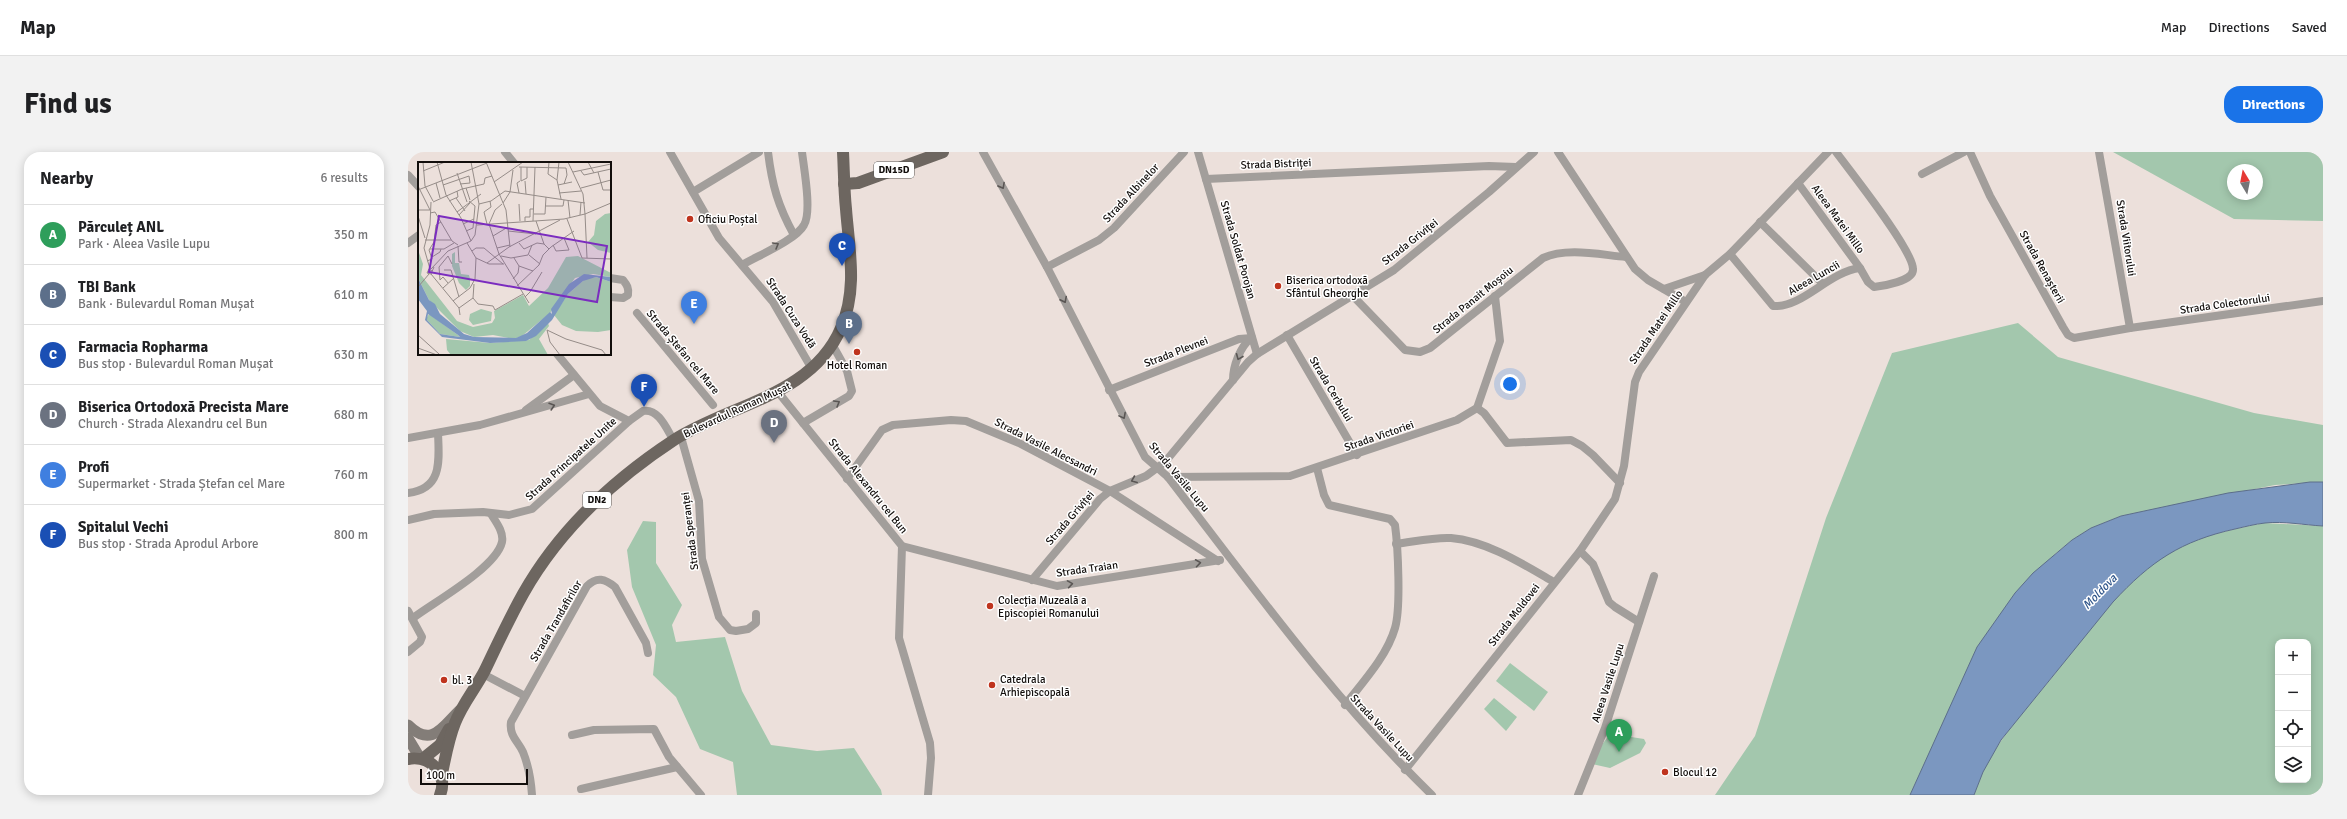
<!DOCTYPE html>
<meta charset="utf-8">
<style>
body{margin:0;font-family:Signika,sans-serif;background:#f2f2f2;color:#202124}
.controls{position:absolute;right:12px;bottom:12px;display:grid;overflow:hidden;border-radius:8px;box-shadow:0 2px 10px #0003}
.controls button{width:36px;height:36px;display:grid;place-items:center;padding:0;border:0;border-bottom:1px solid #e0e0e0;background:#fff;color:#202124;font:20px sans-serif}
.compass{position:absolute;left:1819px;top:12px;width:36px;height:36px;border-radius:50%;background:#fff;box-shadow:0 2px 10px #0003;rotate:350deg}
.scale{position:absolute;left:12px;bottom:10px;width:108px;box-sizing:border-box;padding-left:4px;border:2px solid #120e0c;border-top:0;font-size:11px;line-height:14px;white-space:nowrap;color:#120e0c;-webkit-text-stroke:3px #fff;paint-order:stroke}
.you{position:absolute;left:1102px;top:232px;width:14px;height:14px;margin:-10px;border:3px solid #fff;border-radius:50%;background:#1a73e8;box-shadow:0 0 0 6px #1a73e833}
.badge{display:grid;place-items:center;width:26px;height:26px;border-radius:50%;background:#1a73e8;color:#fff;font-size:13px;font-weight:700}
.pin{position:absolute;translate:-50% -33px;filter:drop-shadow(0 1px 2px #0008)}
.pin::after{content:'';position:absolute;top:21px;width:14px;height:12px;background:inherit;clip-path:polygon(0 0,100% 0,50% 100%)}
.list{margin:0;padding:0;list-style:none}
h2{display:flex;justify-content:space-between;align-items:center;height:52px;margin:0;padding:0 16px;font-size:17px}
h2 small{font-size:13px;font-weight:400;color:#757577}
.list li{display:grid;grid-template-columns:26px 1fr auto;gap:12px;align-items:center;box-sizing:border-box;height:60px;padding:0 16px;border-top:1px solid #e0e0e0}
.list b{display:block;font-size:15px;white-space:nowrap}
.list p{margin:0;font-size:13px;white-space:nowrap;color:#757577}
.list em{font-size:13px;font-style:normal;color:#757577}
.icon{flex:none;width:22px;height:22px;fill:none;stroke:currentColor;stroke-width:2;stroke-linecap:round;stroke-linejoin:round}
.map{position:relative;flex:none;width:1915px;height:643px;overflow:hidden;border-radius:16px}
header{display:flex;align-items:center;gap:24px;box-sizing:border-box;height:56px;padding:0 20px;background:#fff;border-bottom:1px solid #e0e0e0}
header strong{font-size:19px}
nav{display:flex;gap:22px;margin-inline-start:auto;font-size:14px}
.intro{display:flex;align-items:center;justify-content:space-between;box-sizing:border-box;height:96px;padding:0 24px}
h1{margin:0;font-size:28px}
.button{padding:10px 18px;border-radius:16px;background:#1a73e8;color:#fff;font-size:14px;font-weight:700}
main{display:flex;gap:24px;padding:0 24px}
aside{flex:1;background:#fff;border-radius:16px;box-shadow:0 2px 10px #0003}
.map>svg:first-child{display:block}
.green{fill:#a3c7ad;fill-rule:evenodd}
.water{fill:#7b97c0;stroke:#5c6e8a}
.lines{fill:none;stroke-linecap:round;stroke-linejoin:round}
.street{stroke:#a29e9b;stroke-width:8}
.secondary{stroke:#837d78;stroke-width:11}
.primary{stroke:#6d6660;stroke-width:12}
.oneway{stroke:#5a5654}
.poi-dot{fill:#bf341e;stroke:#fff;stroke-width:1.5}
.labels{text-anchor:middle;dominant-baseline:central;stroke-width:3;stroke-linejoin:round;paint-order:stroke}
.shield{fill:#fff;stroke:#595655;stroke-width:1}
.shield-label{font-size:10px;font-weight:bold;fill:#120e0c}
.street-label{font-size:11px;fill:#120e0c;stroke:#fff}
.poi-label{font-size:11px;fill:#120e0c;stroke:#fff;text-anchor:start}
.water-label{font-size:12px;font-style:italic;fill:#30568b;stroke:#fff}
.inset-road{fill:none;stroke:#958c88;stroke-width:1}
.view{fill:#7b2cbf;fill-opacity:0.15;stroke:#7b2cbf;stroke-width:2}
.inset-edge{fill:none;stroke:#120e0c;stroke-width:2}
</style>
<header>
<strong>Map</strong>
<nav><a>Map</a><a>Directions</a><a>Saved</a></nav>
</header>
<div class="intro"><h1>Find us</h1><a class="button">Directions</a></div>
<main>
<aside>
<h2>Nearby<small>6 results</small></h2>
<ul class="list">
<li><span class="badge" style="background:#2e9e5b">A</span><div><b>Părculeț ANL</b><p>Park · Aleea Vasile Lupu</p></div><em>350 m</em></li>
<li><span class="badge" style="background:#5c6f8a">B</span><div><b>TBI Bank</b><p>Bank · Bulevardul Roman Mușat</p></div><em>610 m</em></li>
<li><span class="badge" style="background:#1a4fb4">C</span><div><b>Farmacia Ropharma</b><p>Bus stop · Bulevardul Roman Mușat</p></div><em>630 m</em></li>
<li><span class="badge" style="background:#6b7280">D</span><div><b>Biserica Ortodoxă Precista Mare</b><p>Church · Strada Alexandru cel Bun</p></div><em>680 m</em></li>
<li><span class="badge" style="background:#3f7fe0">E</span><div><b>Profi</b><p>Supermarket · Strada Ștefan cel Mare</p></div><em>760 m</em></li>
<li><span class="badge" style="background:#1a4fb4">F</span><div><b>Spitalul Vechi</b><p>Bus stop · Strada Aprodul Arbore</p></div><em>800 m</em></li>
</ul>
</aside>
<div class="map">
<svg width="1915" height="643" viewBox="0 0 1915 643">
<rect width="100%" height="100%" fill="#ece0db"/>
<g class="green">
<path d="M1705 0H1915V69L1826 67ZM1825 18H1849V42H1825Z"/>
<polygon points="1610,171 1650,205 1846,261 1915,273 1915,330 1867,333 1713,364 1683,376 1664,388 1647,402 1519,607 1502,643 1307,643 1347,584 1418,366 1484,201"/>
<polygon points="235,369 248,370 248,411 274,453 264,473 268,490 317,485 334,539 363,593 409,599 446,596 473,638 474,643 329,643 325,610 292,597 268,545 245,523 248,493 224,435 219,398"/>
<path d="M1856 371 1915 374V643H1566C1580 596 1616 560 1646 523 1679 481 1712 431 1759 402 1789 384 1822 378 1856 371ZM1870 490H1900V628H1870Z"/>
<polygon points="1102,511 1140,540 1126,559 1088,529"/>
<polygon points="1086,546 1109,565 1098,579 1076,557"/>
<polygon points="1217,584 1236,587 1238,591 1232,601 1202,616 1184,612 1189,599 1199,586"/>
</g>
<path class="water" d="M1902 330H1915V374C1896 373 1876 369 1857 371 1847 372 1836 375 1827 377 1773 389 1743 409 1705 450L1593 588 1575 620 1566 643H1502L1569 495 1607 441 1625 421 1664 388 1683 376 1713 364 1820 341Z"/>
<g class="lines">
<g class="street">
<polyline points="97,0 106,11"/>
<polyline points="262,0 311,86 365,150 404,217"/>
<path d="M360 0C364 33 370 54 386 83"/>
<path d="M575 0 639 115 737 305 760 325C844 434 925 547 1024 643"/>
<polyline points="790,0 849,202"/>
<polyline points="1150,0 1227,117 1240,128 1278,150"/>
<polyline points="1562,0 1582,44 1655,175 1660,183 1666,186 1722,176 1915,149"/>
<polyline points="1691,0 1722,176"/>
<polyline points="1514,22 1556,0"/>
<polyline points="0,23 11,35"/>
<polyline points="798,27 1081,14 1108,15"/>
<polyline points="1390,31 1452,116"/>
<polyline points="285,40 351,0"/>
<polyline points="1352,70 1414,131"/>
<polyline points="0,91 11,83"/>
<path d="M1322 102 1365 154C1395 156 1420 120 1452 116L1460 130 1466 135C1475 134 1506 129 1505 117 1505 98 1442 19 1428 0"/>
<path d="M334 113C349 104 388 88 396 73 404 60 396 17 394 0"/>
<polyline points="639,115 691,88 706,76 776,0"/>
<path d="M202 126 215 128C219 133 221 136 220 143L215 146 202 145"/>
<polyline points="1256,137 1297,123"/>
<path d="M945 144 997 198 1012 200 1022 196 1135 106C1159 95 1193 103 1218 105"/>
<polyline points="229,161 305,253"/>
<polyline points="879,183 949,303"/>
<path d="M149 202 192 254 221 269 235 259C251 256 259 278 266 289"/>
<path d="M825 228C825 214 832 195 843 186"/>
<polyline points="701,238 831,187 844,186"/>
<polyline points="370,240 494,394 491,486 522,591 523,606 520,643"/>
<polyline points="1069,256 1076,261 1099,291 1163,288 1174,294 1185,303 1212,331"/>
<polyline points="118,258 166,223"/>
<polyline points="395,271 441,244 444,239 439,219 424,192"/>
<polyline points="273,285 291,349 294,407 311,465 322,478 328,479 340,477 348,471 348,462"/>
<polyline points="0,286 72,273 181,242"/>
<path d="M909 316 916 343 921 353 982 367 987 373C990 395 993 456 987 476 979 504 955 530 937 553"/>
<polyline points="760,325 882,324 1049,268 1069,256 1092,189 1087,144"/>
<polyline points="439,327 474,278 485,273 543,268 558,269 611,291 702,339 810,409"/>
<path d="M0 341C35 337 31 308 30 281"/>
<polyline points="0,368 26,362 75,360 101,363 124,357 221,269"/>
<path d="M988 392C1005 390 1025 385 1043 386 1079 389 1115 412 1146 430"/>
<polyline points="494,394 649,434 812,408"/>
<polyline points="1172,399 1185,412 1201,450 1207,455 1231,470"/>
<polyline points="624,428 692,347 702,339 738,324 757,310 840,210 849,202 986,118 1081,40 1126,0"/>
<polyline points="0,459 14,485 12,490 0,500"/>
<path d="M5 466C26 450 88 416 94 390 96 380 88 370 83 362"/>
<polyline points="75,522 117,544"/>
<polyline points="164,583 186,578 246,577 261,605 293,643"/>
<polyline points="997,618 1172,399 1207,347 1216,314 1227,230 1231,220 1297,123 1322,102 1420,0"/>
<polyline points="173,637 269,615"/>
<path d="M124 643C123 628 121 615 115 600 110 589 101 584 103 570L179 434C189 424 197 427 207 435L238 491 240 501"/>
<polyline points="1170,643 1197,576 1246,424"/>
</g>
<g class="secondary">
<path d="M0 573C24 597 35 574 52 558"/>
<polyline points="0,586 12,606"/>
</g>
<g class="primary">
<polyline points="436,32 450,31 535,0"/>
<polyline points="16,606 32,593 41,577"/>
<path d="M0 607C21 603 41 621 32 643"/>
<path d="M33 626C37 608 40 588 47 571 54 552 68 536 77 518 89 493 101 467 115 442 151 378 205 328 266 288 322 252 404 244 433 176 450 137 441 97 438 57 436 38 436 19 435 0"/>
</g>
</g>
<defs><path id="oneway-chevron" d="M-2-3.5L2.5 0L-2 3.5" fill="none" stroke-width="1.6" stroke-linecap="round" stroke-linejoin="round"/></defs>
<g class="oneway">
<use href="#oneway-chevron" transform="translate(594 34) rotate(61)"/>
<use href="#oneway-chevron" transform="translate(368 93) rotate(-30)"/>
<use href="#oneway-chevron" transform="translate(656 148) rotate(63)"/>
<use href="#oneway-chevron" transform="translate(831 205) rotate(112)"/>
<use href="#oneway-chevron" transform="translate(429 251) rotate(-30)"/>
<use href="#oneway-chevron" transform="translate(144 254) rotate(-17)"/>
<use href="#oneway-chevron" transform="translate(715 264) rotate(62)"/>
<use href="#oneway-chevron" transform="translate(726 328) rotate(158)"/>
<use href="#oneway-chevron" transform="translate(790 411) rotate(-8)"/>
<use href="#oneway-chevron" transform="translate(662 432) rotate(-9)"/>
</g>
<g class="poi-dot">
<circle cx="282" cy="67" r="4"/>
<circle cx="870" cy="134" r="4"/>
<circle cx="449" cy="200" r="4"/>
<circle cx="582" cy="454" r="4"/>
<circle cx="36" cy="528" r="4"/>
<circle cx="584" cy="533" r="4"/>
<circle cx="1257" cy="620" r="4"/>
</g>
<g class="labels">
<g class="shield">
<rect x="466" y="10" width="40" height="16" rx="3"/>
<rect x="175" y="340" width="28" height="16" rx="3"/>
</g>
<g class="shield-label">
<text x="486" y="18">DN15D</text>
<text x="189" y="348">DN2</text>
</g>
<g class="street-label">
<text transform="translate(868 12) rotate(-2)">Strada Bistriței</text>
<text transform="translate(723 41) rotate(-47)">Strada Albinelor</text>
<text transform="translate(1430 67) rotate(54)">Aleea Matei Millo</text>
<text transform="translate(1718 86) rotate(81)">Strada Viitorului</text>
<text transform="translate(1002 90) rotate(-38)">Strada Griviței</text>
<text transform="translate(830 98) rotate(74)">Strada Soldat Porojan</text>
<text transform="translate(1634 115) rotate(61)">Strada Renașterii</text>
<text transform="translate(1406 126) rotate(-30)">Aleea Luncii</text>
<text transform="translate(1065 148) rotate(-39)">Strada Panait Moșoiu</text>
<text transform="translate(1817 152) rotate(-8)">Strada Colectorului</text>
<text transform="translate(383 161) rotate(57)">Strada Cuza Vodă</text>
<text transform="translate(1248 175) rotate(-56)">Strada Matei Millo</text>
<text transform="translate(275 200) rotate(50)">Strada Ștefan cel Mare</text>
<text transform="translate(768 200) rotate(-21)">Strada Plevnei</text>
<text transform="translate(923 237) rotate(59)">Strada Cerbului</text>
<text transform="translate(329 258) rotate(-25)">Bulevardul Roman Mușat</text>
<text transform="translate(971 284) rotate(-19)">Strada Victoriei</text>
<text transform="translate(638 295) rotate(27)">Strada Vasile Alecsandri</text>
<text transform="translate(163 307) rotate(-42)">Strada Principatele Unite</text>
<text transform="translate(771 325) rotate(50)">Strada Vasile Lupu</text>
<text transform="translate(460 334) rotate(51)">Strada Alexandru cel Bun</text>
<text transform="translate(662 366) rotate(-49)">Strada Griviței</text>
<text transform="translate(282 379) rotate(-97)">Strada Speranței</text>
<text transform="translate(679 417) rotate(-8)">Strada Traian</text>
<text transform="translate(1106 463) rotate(-52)">Strada Moldovei</text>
<text transform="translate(148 469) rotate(-60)">Strada Trandafirilor</text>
<text transform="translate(1200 531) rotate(-72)">Aleea Vasile Lupu</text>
<text transform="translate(974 576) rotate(47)">Strada Vasile Lupu</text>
</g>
<g class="poi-label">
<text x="290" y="67">Oficiu Poștal</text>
<text x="878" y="128">Biserica ortodoxă<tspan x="878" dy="13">Sfântul Gheorghe</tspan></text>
<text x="449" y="213" text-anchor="middle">Hotel Roman</text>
<text x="590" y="448">Colecția Muzeală a<tspan x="590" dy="13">Episcopiei Romanului</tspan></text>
<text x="592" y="527">Catedrala<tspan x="592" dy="13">Arhiepiscopală</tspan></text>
<text x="44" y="528">bl. 3</text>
<text x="1265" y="620">Blocul 12</text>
</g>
<g class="water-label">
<text transform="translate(1692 440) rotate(-46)">Moldova</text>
</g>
</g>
<g transform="translate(10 10)">
<rect width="193" height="193" fill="#ece0db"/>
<path d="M193 51V91L180 88 170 80 176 73 178 59 187 52ZM0 88 5 102 3 113 39 159 55 165 74 161 77 156 76 149 105 133 111 144 130 126 148 95 160 94 193 111V115L175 112 157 116 132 151 104 174 96 177 75 173 56 175 42 169 11 138 0 116ZM37 90V101H41L43 112 51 113 52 117V124L48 128 41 121 34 104V92ZM178 115 193 120V168L180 170 158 169 144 163 136 153 150 132 167 117ZM63 147 74 150 73 159 55 163 51 158 52 152ZM11 152 40 173 42 175 22 172 8 157ZM130 161 131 164 121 177 130 193H33L29 188 28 177 72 181 111 178Z" fill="#a3c7ad"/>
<path d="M166 112 193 115V120L178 115 165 119 150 132 134 158 118 174 108 179 72 181 24 175 7 158 9 149 0 137V116L11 138 17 142 22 152 46 172 56 175 98 176 109 171 132 150 134 152 133 147 151 122ZM10 152 40 173 42 175 22 172 9 158Z" fill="#7b97c0" fill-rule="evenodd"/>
<path class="inset-road" d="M5 0 7 24 15 39M19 0 28 33 43 56 53 79M68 0 88 48 92 85M131 0 130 12 139 18M150 0 165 32 167 52M170 0 176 11M101 5 148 6 149 13 146 22M103 5V19L109 16V5M5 9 27 0M163 9 166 13 193 7M155 10 193 2M180 10 185 28H193M39 11 49 40M139 18 143 37M139 18 141 0M107 19 108 32M76 20 105 0M18 21 22 36M25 23 51 14 52 21 42 22M140 23 154 20M0 24 12 48H0M48 26 52 38M163 26 193 18M0 28 69 1M101 31 99 21 102 19M141 31 163 29M38 36 47 49M150 38 152 56M31 39 40 35 39 29M15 40 44 27 66 22 67 16 74 14M85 41 92 30 95 8M61 42 73 39 87 29 167 41M84 42 77 48 71 62 81 92 111 141M101 42 102 59M128 44H145L146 38M39 50 63 32M12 51 17 50 34 79 40 83M116 52H127L128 35M167 52 169 96M41 53 52 41M162 53 163 40M0 54 7 76M149 57 164 96 193 97M107 59V55H112V47H116M115 59 117 5M118 59 126 82 131 87M45 62 56 57M69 62 66 50 73 45 72 39M59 63 146 57 167 52 193 41M48 69 55 66 57 44 51 39M90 69 118 72M75 74 90 65M7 78H33M101 81 106 87 119 81 126 82M135 83 138 89 151 88 146 76M40 84 41 100H44M79 86 92 83M12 87H26L36 81M54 89 58 86H66L85 102M111 93 122 102M83 94 93 96 110 93 114 83M14 95 22 90 23 87M58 96 71 102H86M96 96 101 104 115 109M9 99 14 97 11 88 16 80 18 63 23 60M69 101 91 85 142 58M12 107 6 86 12 63 13 40M13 107 30 89 53 79 57 73 61 42 53 0M26 108H33L41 135M14 109 11 107 9 111 13 112 16 105M13 112 41 146 42 153M95 117 100 111 101 104M22 118 21 105 30 94 34 102M22 118 25 115 30 121M99 124 121 103 125 93 133 85 156 69M0 125 11 112M25 126 36 116M107 135 112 130 124 110M55 136 60 142 75 144 77 148 105 132M35 139 52 126 57 117 58 96 49 81M41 146 55 136 56 122M0 173 21 192M0 186 19 193M142 193 132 180 129 168 148 177 184 188 188 193"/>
<path class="view" d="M21 54 189 84 179 140 11 110Z"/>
<rect width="193" height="193" class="inset-edge"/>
</g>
</svg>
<div class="controls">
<button>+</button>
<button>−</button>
<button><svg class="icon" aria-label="locate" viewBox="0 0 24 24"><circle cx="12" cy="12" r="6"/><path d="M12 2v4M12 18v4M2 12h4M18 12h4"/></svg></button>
<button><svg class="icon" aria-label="layers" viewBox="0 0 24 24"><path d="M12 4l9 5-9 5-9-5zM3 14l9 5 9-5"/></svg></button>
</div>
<svg class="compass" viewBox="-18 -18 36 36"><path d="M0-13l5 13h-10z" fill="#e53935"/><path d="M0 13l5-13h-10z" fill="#757577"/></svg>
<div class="scale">100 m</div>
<div class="you"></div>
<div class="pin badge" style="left:1211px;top:600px;background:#2e9e5b">A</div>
<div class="pin badge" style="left:441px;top:192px;background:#5c6f8a">B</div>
<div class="pin badge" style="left:434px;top:114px;background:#1a4fb4">C</div>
<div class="pin badge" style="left:366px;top:291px;background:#6b7280">D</div>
<div class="pin badge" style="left:286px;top:172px;background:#3f7fe0">E</div>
<div class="pin badge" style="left:236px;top:255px;background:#1a4fb4">F</div>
</div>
</main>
